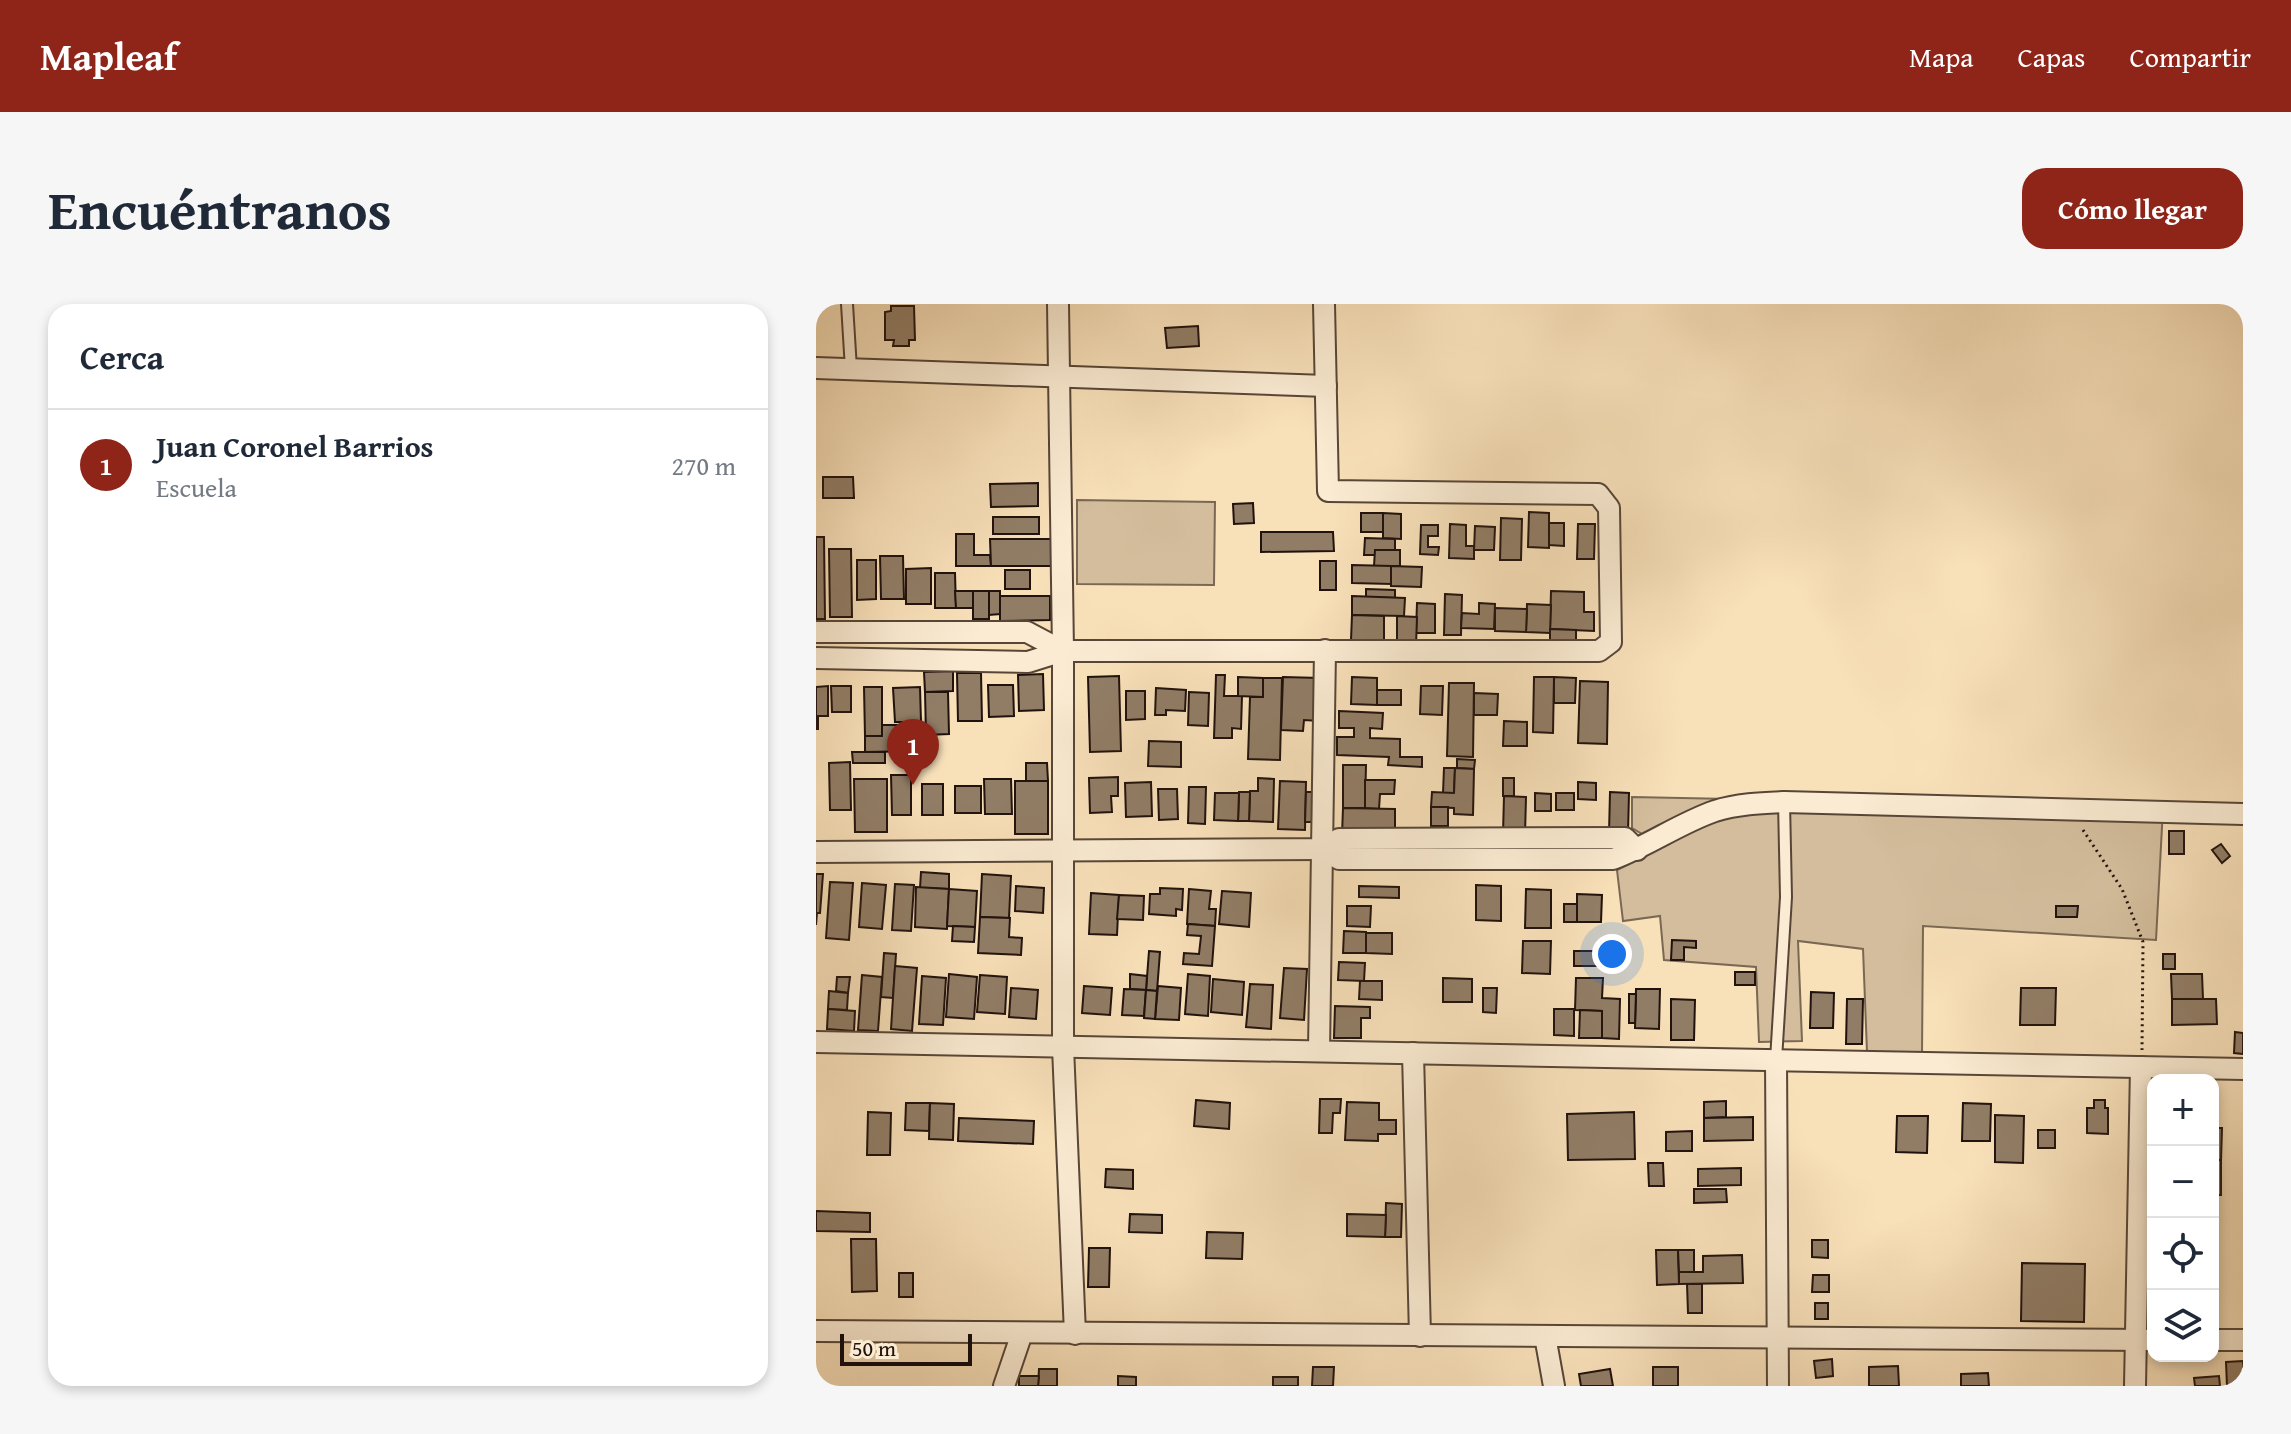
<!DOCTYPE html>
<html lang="es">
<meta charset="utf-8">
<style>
body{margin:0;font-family:"Gentium Book Plus",serif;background:#f6f6f7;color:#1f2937}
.controls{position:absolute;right:24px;bottom:24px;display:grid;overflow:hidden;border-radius:16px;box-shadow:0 4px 12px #0003}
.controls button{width:72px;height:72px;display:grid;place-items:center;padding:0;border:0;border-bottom:2px solid #e0e1e3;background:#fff;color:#1f2937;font:40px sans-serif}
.scale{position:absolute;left:24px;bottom:20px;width:132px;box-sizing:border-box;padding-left:8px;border:4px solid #21120d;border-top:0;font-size:22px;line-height:28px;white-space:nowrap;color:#21120d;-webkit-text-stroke:6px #faebd2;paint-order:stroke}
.you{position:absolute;left:796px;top:650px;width:28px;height:28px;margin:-20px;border:6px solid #fff;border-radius:50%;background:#1a73e8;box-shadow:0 0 0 12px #1a73e833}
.badge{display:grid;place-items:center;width:52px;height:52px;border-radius:50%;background:#8f2418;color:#fff;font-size:26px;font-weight:700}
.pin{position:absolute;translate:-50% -66px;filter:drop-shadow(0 2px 4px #0008)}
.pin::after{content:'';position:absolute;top:42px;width:28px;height:24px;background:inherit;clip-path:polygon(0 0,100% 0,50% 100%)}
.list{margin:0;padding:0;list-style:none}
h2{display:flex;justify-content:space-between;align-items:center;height:104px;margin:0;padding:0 32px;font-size:34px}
h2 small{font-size:26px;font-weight:400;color:#747a83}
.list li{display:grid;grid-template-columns:52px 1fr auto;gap:24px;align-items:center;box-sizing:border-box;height:112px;padding:0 32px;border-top:2px solid #e0e1e3}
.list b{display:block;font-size:30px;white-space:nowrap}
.list p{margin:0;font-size:26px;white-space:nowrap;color:#747a83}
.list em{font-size:26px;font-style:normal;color:#747a83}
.icon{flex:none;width:44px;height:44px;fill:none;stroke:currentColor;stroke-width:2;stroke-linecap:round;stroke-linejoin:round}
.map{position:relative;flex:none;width:1427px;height:1082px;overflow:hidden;border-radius:24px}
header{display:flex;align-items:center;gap:48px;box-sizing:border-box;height:112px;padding:0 40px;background:#8f2418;color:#fff}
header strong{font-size:38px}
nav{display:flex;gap:44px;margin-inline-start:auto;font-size:28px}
.intro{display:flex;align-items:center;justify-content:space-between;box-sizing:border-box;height:192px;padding:0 48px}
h1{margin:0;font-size:56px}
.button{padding:20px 36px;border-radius:24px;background:#8f2418;color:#fff;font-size:28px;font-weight:700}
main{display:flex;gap:48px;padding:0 48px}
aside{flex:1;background:#fff;border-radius:24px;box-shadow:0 4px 12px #0003}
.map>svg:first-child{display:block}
.green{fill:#d3bd9c;stroke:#7a6854;stroke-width:2}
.building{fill:#917d66;stroke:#21120d;stroke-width:2}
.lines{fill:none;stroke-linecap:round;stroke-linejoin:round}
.lane-casing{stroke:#574638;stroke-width:14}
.street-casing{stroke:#574638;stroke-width:24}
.path{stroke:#21120d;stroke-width:3;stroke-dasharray:2 4;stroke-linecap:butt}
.lane{stroke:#faebd2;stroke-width:10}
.street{stroke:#faebd2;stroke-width:20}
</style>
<header>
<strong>Mapleaf</strong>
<nav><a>Mapa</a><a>Capas</a><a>Compartir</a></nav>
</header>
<div class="intro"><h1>Encuéntranos</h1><a class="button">Cómo llegar</a></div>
<main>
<aside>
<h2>Cerca<small></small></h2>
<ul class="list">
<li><span class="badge">1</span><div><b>Juan Coronel Barrios</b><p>Escuela</p></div><em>270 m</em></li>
</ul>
</aside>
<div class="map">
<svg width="1427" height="1082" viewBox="0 0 1427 1082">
<rect width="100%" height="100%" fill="#f8e0b9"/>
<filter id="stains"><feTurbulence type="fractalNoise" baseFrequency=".0025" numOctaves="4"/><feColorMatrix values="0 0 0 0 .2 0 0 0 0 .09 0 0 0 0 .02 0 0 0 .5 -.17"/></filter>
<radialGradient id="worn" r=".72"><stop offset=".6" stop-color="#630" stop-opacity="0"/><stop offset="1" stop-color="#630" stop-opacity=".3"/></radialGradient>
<g class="green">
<polygon points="261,196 399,198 398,281 261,280"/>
<polygon points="816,493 1347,504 1340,636 1107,622 1106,750 1051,748 1047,645 982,637 986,737 943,738 940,663 848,656 844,612 807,617 801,566 831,551 831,533 816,524"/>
</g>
<g class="building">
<polygon points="75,2 98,2 99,36 93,36 93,42 77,42 78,36 69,36 69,8 75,7"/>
<polygon points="382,22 383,42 351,44 349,24"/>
<polygon points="7,173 37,173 38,194 7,194"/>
<polygon points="222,179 222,202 175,203 174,180"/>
<polygon points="437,199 438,219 418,220 417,200"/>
<polygon points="713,208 733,209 733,244 712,243"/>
<rect x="545" y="209" width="22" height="19"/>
<polygon points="567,209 585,210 585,235 567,234"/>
<rect x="177" y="213" width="46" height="17"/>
<polygon points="685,214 706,215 705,256 684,256"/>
<polygon points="733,219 748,219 748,242 733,241"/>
<polygon points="634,220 650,221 650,242 658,242 658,255 633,254"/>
<polygon points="762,220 779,220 778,255 761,255"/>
<polygon points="605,221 622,221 622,232 612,232 612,243 623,243 622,251 604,250"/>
<polygon points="659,222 679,223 678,246 658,246"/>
<polygon points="445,228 517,228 518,247 445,248"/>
<polygon points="140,230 158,230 158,251 174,251 175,262 140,262"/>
<polygon points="0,233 8,233 9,315 0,315"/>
<polygon points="549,234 579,235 579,246 559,246 559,251 548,251"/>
<polygon points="174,235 235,235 235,262 175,262"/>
<polygon points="13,245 35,245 36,313 14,313"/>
<polygon points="559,246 584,246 584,262 558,262"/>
<polygon points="64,252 87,252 88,295 65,295"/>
<polygon points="41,256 60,256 60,295 41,296"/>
<rect x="504" y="257" width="16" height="29"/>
<polygon points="536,261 575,262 575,280 536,279"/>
<polygon points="575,262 606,263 605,283 575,282"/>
<polygon points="115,264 115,300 90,300 90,265"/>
<rect x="189" y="266" width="25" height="19"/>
<polygon points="119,269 139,269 140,304 119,304"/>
<polygon points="550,285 579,286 579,294 550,293"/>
<polygon points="139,287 157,287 157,304 140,304"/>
<rect x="157" y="287" width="16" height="28"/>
<polygon points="173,287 184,287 184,310 173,311"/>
<polygon points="735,287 768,288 768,308 778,308 778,327 734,325"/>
<polygon points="629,290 646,291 645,331 628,331"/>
<polygon points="184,292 234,292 234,316 184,317"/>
<polygon points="536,292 589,294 588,312 536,311"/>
<polygon points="601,299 619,300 619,329 600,329"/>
<polygon points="663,299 679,300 678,325 645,324 646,309 663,310"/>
<polygon points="711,300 735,301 734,329 710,328"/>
<polygon points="679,304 711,305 710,328 679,327"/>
<polygon points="536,311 568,312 568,337 535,336"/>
<polygon points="581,312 601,313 600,342 581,342"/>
<polygon points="734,325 760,326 760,340 734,339"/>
<polygon points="137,367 137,387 109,388 108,368"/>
<polygon points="141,369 165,369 166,417 142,417"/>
<polygon points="227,370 228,406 203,407 202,371"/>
<polygon points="400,371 409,371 408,392 426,392 425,425 416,424 416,434 398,434"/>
<polygon points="303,372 305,447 274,448 272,373"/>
<polygon points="422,373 447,374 447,393 422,392"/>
<polygon points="467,373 504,374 503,417 488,416 487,427 465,426"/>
<polygon points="536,373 561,374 561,401 535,400"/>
<polygon points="718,373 738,373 737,429 717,428"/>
<polygon points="738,373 760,374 759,399 738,399"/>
<polygon points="447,374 466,374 464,456 432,455 434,393 447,393"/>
<polygon points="764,377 792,378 791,440 762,439"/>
<polygon points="633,379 658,379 657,453 631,452"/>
<polygon points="172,381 197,381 198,412 173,413"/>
<polygon points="12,382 12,412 2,412 2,425 0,425 0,383"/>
<polygon points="15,382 35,382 35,408 16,408"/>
<polygon points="605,382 627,382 626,411 604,410"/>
<polygon points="48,383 66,383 66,432 49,432"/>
<polygon points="104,383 105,418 79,418 77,384"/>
<polygon points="340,384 370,386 369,407 350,406 350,411 339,411"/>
<rect x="561" y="386" width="24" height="15"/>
<polygon points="310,387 329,387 329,415 310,416"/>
<polygon points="109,388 132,388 133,430 110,431"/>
<polygon points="373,388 393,389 392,422 372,421"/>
<polygon points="658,389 682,390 681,411 658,411"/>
<polygon points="523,407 567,409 566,425 554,424 554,434 584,435 584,453 606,453 606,463 572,461 573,453 521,451 521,433 538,433 538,424 523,424"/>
<polygon points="688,417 711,418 711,442 687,442"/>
<polygon points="66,421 103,421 103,447 49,448 49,432 66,432"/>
<polygon points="333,437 365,438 365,463 332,462"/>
<polygon points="36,448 69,448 69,459 37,459"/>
<polygon points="641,455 659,456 658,465 641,464"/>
<polygon points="34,458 35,506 14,506 13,459"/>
<polygon points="210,459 231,459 232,477 210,477"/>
<polygon points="527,461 550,461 549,504 527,504"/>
<polygon points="628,464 639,464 638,489 627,489"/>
<polygon points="639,464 658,465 657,511 638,510 638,504 615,503 616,488 638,489"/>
<polygon points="75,471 95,471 95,511 76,511"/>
<polygon points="302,473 302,492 295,492 296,508 274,509 273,474"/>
<polygon points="442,474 458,475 457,518 433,517 434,487 442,487"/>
<rect x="687" y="474" width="11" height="18"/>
<polygon points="38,475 71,475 71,528 39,528"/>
<polygon points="168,475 195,475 196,510 169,510"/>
<polygon points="549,476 579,476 578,490 564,490 563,505 549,504"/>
<rect x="199" y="477" width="33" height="53"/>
<polygon points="464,477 490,478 489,526 462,525"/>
<polygon points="335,478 336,512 310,513 309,479"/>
<polygon points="762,478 780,479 780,496 762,495"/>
<rect x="106" y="480" width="21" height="31"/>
<rect x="139" y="482" width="26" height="27"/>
<polygon points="373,483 390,483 389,520 372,519"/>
<polygon points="342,485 361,485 362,515 343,516"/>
<polygon points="423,488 434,488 433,517 422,517"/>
<polygon points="490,488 497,488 496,518 489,518"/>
<polygon points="794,488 813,489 812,530 793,529"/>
<polygon points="399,489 423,489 422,517 398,516"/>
<polygon points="719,489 735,490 735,507 719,507"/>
<rect x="740" y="489" width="18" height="17"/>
<polygon points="688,492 710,493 709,531 687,530"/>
<rect x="615" y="503" width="17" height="19"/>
<polygon points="527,504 579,505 579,532 526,531"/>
<rect x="1353" y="527" width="15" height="23"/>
<polygon points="1405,540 1414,552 1406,559 1396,546"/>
<polygon points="105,568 133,570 133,585 104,584"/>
<polygon points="0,570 7,570 4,609 1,609 0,621"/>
<polygon points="166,570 195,572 193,614 164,613"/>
<polygon points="14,578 37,579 33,636 10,634"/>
<polygon points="46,579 70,581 66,625 43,623"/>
<polygon points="79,580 98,581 95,627 76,626"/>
<polygon points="660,581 685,582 685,617 660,616"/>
<polygon points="200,582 228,584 227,609 199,607"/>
<polygon points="543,582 583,583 583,594 543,593"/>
<polygon points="100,583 133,585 131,625 99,623"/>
<polygon points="344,584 367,585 366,606 360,605 360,612 333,610 334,590 344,590"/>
<polygon points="133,585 161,587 159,623 131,622"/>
<polygon points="373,585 395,587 393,605 400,605 399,622 371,620"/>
<polygon points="710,585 735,586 735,624 709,624"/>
<polygon points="406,587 435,589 433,623 403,620"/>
<polygon points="275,589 303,591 301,631 273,630"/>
<polygon points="761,590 786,591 785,618 761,618"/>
<polygon points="303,591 328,592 327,616 301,615"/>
<rect x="748" y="600" width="13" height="18"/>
<polygon points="531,602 555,602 554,623 531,622"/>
<polygon points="1240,602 1262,602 1261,613 1240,613"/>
<polygon points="164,613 194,614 193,633 206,634 205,651 162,649"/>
<polygon points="372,620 399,622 396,662 367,660 368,649 383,650 385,632 371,631"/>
<polygon points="137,622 159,623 158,638 136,637"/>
<polygon points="528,627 550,628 550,649 527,649"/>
<polygon points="550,629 576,629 576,650 550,649"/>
<polygon points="856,636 880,637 880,644 868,643 868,656 855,656"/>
<polygon points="707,637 735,637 734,670 706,669"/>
<polygon points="333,647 344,648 341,687 330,686"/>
<rect x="758" y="647" width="30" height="15"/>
<polygon points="68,649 80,650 77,694 65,693"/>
<rect x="1347" y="650" width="12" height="15"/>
<polygon points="523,658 549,659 548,677 522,676"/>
<polygon points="79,662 101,664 96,727 75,725"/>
<polygon points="468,664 491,665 488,716 464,714"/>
<rect x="919" y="668" width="20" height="13"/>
<polygon points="133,670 161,673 158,715 130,713"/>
<polygon points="314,670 331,672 330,686 314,685"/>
<polygon points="372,670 394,672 392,712 369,710"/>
<polygon points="1355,670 1386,670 1387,695 1356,695"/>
<polygon points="46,671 66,673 62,727 42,726"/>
<polygon points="164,671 191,673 189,710 161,708"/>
<polygon points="106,672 130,674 127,721 103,720"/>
<polygon points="21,673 34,673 32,689 20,687"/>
<polygon points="627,674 656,675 656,698 627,698"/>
<polygon points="760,674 787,674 786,694 804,695 803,735 786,734 786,707 759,706"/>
<polygon points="397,675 428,678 426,711 395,708"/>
<polygon points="544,677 566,677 566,696 543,695"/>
<polygon points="434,680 457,681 455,725 430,723"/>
<polygon points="268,682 296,684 294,711 266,709"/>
<polygon points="342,682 365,684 363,716 339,715"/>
<polygon points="195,684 222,686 220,715 193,713"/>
<polygon points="667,684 681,684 680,709 667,708"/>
<polygon points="1205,684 1240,684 1239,721 1204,721"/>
<polygon points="308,685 330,686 328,712 306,711"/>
<polygon points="820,685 844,685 843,725 819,724"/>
<polygon points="330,686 341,687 339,715 328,714"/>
<polygon points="13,687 32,689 31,706 12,705"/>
<polygon points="995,688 1018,689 1017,724 994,724"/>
<polygon points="813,690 820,690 819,719 813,719"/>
<polygon points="855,695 879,696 878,736 855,736"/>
<polygon points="1031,695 1047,695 1046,740 1030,740"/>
<polygon points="1356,695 1400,695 1401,720 1356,721"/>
<polygon points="519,702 554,703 554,714 545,714 545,734 518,734"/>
<polygon points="12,705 39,707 38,727 11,725"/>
<polygon points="738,705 758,705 758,732 738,731"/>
<polygon points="764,706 786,707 786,734 763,734"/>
<polygon points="1419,728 1427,729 1427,750 1418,749"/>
<polygon points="504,795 525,795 524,809 517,809 516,829 503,829"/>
<polygon points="380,796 414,799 413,825 378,822"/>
<polygon points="1278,796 1289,796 1289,804 1292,804 1292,830 1271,829 1271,804 1278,804"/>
<polygon points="910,797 910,813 888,814 888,798"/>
<polygon points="531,798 563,799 563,816 580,816 580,830 562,830 562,837 529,836"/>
<polygon points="90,799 114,799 113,827 89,826"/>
<polygon points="114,799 138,800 137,836 113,835"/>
<polygon points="1147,799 1175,800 1174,837 1146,837"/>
<polygon points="52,808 75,809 74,851 51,851"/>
<polygon points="818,808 819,855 752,856 751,810"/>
<polygon points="1179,811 1208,812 1207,859 1179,858"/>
<polygon points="1081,812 1112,812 1111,849 1080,848"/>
<polygon points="937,813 937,836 888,837 888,814"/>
<polygon points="143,814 218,817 217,840 142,837"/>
<polygon points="1397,824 1406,824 1405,856 1397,856"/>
<rect x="1222" y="826" width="17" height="18"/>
<polygon points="876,827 876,847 850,847 850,828"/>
<rect x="1397" y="856" width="8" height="35"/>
<polygon points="832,859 847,859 848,882 833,882"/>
<polygon points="925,864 925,881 882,882 882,865"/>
<polygon points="290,865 317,866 317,885 289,883"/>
<polygon points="878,885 910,885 911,898 878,899"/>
<polygon points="570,899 586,900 585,933 569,933"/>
<polygon points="0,907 54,909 54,928 0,927"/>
<polygon points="314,910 346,911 346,929 313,928"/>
<polygon points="531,910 570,911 569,933 531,932"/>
<polygon points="391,928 427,929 426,955 390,954"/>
<polygon points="35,935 60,935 61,987 36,988"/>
<polygon points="996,936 1012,936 1012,954 996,953"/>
<polygon points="273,944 294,944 293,983 272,983"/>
<polygon points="840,946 862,946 863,980 841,981"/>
<polygon points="862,946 878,946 878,968 863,968"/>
<polygon points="926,951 927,979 863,980 863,968 887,968 887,952"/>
<polygon points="1206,959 1269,960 1268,1018 1205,1017"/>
<rect x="83" y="969" width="14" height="24"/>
<polygon points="997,971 1013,971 1013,988 996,988"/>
<polygon points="871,980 886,980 886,1009 872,1009"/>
<rect x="999" y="999" width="13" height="16"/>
<polygon points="1016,1055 1017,1072 1000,1074 998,1057"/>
<polygon points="1427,1057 1427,1082 1411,1082 1410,1058"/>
<polygon points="1082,1062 1083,1082 1053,1082 1053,1063"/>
<polygon points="497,1063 518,1063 517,1082 496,1082"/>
<rect x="837" y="1063" width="25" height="19"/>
<polygon points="223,1065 241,1065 241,1082 222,1082"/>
<polygon points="794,1065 797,1082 765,1082 763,1070"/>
<polygon points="1172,1069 1173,1082 1145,1082 1145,1070"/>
<polygon points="203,1072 223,1072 222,1082 203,1082"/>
<polygon points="302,1072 320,1073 320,1082 302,1082"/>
<polygon points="1403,1072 1404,1082 1379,1082 1378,1074"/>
<rect x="457" y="1073" width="25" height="9"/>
</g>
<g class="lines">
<g class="lane-casing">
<g id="lane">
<polyline points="31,0 35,65"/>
<polyline points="960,756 970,593 968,498"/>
</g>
</g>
<g class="street-casing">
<g id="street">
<polyline points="242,0 247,347 247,743 259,1030"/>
<polyline points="0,64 510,82"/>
<polyline points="0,328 211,328 247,347"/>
<polyline points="0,354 212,358 247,347 783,347 795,338 793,204 782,190 512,187 508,0"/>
<path d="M507 545 523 555H797C832 542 864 519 899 507 921 500 945 499 968 498L1427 510"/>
<polyline points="0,548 507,545 523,535 809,534 821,546"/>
<polyline points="0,738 1427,765"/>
<polyline points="503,747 509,346"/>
<polyline points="597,749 604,1032"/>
<polyline points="960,756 962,1082"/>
<polyline points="0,1027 1337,1036"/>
<polyline points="729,1032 738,1082"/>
<polyline points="1397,1036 1427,1036"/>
<polyline points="188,1082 206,1029"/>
<polyline points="1319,1082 1325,763"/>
</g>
</g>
<polyline class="path" points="1267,526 1306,585 1327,638 1326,746"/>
<use href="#lane" class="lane"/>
<use href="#street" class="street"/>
</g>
<rect width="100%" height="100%" filter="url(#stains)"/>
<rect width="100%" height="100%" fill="url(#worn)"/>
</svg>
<div class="controls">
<button>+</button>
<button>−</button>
<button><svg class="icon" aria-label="locate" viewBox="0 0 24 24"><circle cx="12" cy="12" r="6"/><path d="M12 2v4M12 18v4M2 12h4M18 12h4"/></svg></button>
<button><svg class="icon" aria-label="layers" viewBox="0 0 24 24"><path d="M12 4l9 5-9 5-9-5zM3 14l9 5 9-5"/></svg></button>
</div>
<div class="scale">50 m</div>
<div class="you"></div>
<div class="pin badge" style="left:97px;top:481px">1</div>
</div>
</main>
